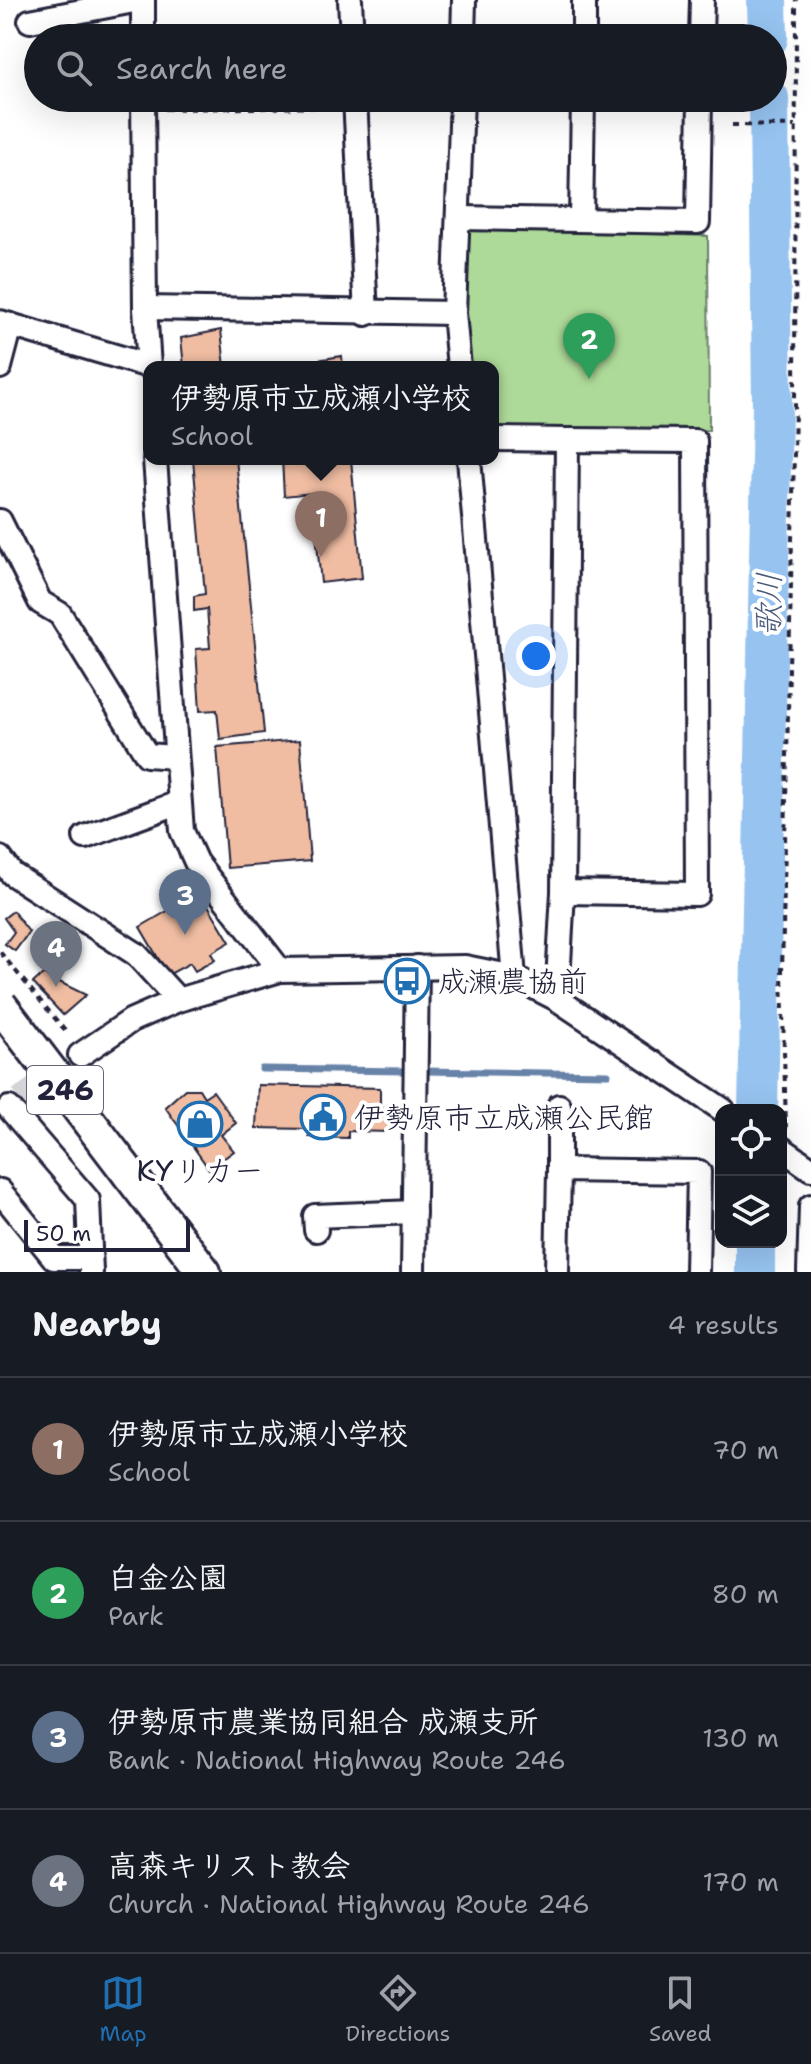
<!DOCTYPE html>
<meta charset="utf-8">
<style>
body{margin:0;font-family:"Shantell Sans","Klee One",sans-serif;background:#242831;color:#f1f3f6}
.controls{position:absolute;right:24px;bottom:24px;display:grid;overflow:hidden;border-radius:16px;box-shadow:0 8px 32px #0002}
.controls button{width:72px;height:72px;display:grid;place-items:center;padding:0;border:0;border-bottom:2px solid #363941;background:#171b24;color:#f1f3f6;font:40px sans-serif}
.scale{position:absolute;left:24px;bottom:20px;width:166px;box-sizing:border-box;padding-left:8px;border:4px solid #22223b;border-top:0;font-size:22px;line-height:28px;white-space:nowrap;color:#22223b;-webkit-text-stroke:6px #fff;paint-order:stroke}
.you{position:absolute;left:536px;top:656px;width:28px;height:28px;margin:-20px;border:6px solid #fff;border-radius:50%;background:#1a73e8;box-shadow:0 0 0 12px #1a73e833}
.badge{display:grid;place-items:center;width:52px;height:52px;border-radius:50%;background:#1f6fb2;color:#fff;font-size:26px;font-weight:700}
.pin{position:absolute;translate:-50% -66px;filter:drop-shadow(0 2px 4px #0008)}
.pin::after{content:'';position:absolute;top:42px;width:28px;height:24px;background:inherit;clip-path:polygon(0 0,100% 0,50% 100%)}
.popup{position:absolute;left:143px;top:361px;width:356px;height:104px;box-sizing:border-box;display:grid;place-content:center;border-radius:16px;background:#171b24;filter:drop-shadow(0 2px 6px #0005);font-size:26px;white-space:nowrap;color:#9ea1a6}
.popup b{font-size:30px;color:#f1f3f6}
.popup::after{content:'';position:absolute;left:50%;top:100%;margin-left:-16px;border:16px solid transparent;border-top-color:#171b24}
.list{margin:0;padding:0;list-style:none}
h2{display:flex;justify-content:space-between;align-items:center;height:104px;margin:0;padding:0 32px;font-size:34px}
h2 small{font-size:26px;font-weight:400;color:#9ea1a6}
.list li{display:grid;grid-template-columns:52px 1fr auto;gap:24px;align-items:center;box-sizing:border-box;height:144px;padding:0 32px;border-top:2px solid #363941}
.list b{display:block;font-size:30px;white-space:nowrap}
.list p{margin:0;font-size:26px;white-space:nowrap;color:#9ea1a6}
.list em{font-size:26px;font-style:normal;color:#9ea1a6}
.icon{flex:none;width:44px;height:44px;fill:none;stroke:currentColor;stroke-width:2;stroke-linecap:round;stroke-linejoin:round}
.map{position:relative;flex:none;width:811px;height:1272px;overflow:hidden}
.search{position:absolute;background:#171b24;box-shadow:0 8px 32px #0002;left:24px;right:24px;top:24px;height:88px;display:flex;align-items:center;gap:20px;box-sizing:border-box;padding:0 28px;border-radius:44px;color:#9ea1a6;font-size:30px}
.sheet{height:680px;background:#171b24}
nav{display:flex;justify-content:space-around;align-items:center;box-sizing:border-box;height:112px;border-top:2px solid #363941;background:#171b24;font-size:22px;color:#9ea1a6}
nav a{display:grid;justify-items:center;gap:4px}
nav .on{color:#1f6fb2}
.map>svg:first-child{display:block}
.green{fill:#aeda99;stroke:#687e6a;stroke-width:2}
.lines{fill:none;stroke-linecap:round;stroke-linejoin:round}
.stream{stroke:#6883a8;stroke-width:7}
.river{stroke:#96c3f0;stroke-width:40}
.building{fill:#f0bda2;stroke:#22223b;stroke-width:2}
.minor-tunnel{stroke:#d3d3d8;stroke-width:22;stroke-dasharray:22 11;stroke-linecap:butt}
.minor-casing{stroke:#22223b;stroke-width:28}
.highway-casing{stroke:#22223b;stroke-width:38}
.path{stroke:#22223b;stroke-width:4;stroke-dasharray:6 6;stroke-linecap:butt}
.minor{stroke:#fff;stroke-width:22}
.highway{stroke:#fff;stroke-width:32}
.highway-bridge-casing{stroke:#22223b;stroke-width:38;stroke-linecap:butt}
.highway-bridge{stroke:#fff;stroke-width:32}
.labels{text-anchor:middle;dominant-baseline:central;stroke-width:8;stroke-linejoin:round;paint-order:stroke}
.shield{fill:#fff;stroke:#646476;stroke-width:2}
.shield-label{font-size:28px;font-weight:bold;fill:#22223b}
.poi-label{font-size:30px;fill:#22223b;stroke:#fff;text-anchor:start}
.water-label{font-size:32px;font-style:italic;fill:#4b5a7a;stroke:#fff}
</style>
<div class="map">
<svg width="811" height="1272" viewBox="0 0 811 1272">
<rect width="100%" height="100%" fill="#fff"/>
<filter id="ink" filterUnits="userSpaceOnUse"><feTurbulence type="fractalNoise" baseFrequency=".0125" numOctaves="2"/><feDisplacementMap in="SourceGraphic" scale="16" xChannelSelector="R" yChannelSelector="G"/><feConvolveMatrix kernelMatrix="1 2 1 2 8 2 1 2 1" color-interpolation-filters="sRGB"/></filter>
<g filter="url(#ink)">
<polygon class="green" points="467,228 708,236 709,430 493,433 493,367 468,367 464,328"/>
<g class="lines">
<g class="stream">
<polyline points="262,1069 406,1071"/>
<polyline points="423,1071 608,1074"/>
</g>
<g class="river">
<polyline points="767,0 768,38"/>
<polyline points="758,1110 772,408 769,98"/>
<polyline points="755,1272 755,1242"/>
</g>
</g>
<g class="building">
<polygon points="221,330 225,367 184,367 181,338"/>
<polygon points="342,356 343,367 299,367 298,363"/>
<polygon points="193,459 236,459 264,733 220,739 217,710 200,711 196,649 210,648 207,609 194,611 194,596 205,594"/>
<polygon points="282,459 351,459 362,578 321,583 312,493 284,496"/>
<polygon points="300,740 310,861 227,868 217,747"/>
<polygon points="200,892 230,942 211,953 215,960 195,971 190,963 168,975 140,927"/>
<polygon points="13,911 29,932 15,951 5,944 14,932 4,918"/>
<polygon points="43,974 86,995 63,1015 33,983"/>
<polygon points="258,1085 380,1088 380,1107 390,1107 390,1132 348,1131 348,1138 309,1137 309,1129 256,1128"/>
<polygon points="185,1089 199,1089 204,1097 213,1091 236,1123 221,1135 234,1151 209,1169 165,1107"/>
</g>
<g class="lines">
<polyline class="minor-tunnel" points="19,1099 80,1055"/>
<g class="minor-casing">
<g id="minor">
<polyline points="143,0 143,38"/>
<polyline points="350,0 352,38"/>
<polyline points="30,21 139,0"/>
<polyline points="463,38 464,0"/>
<polyline points="584,38 584,0"/>
<polyline points="701,38 702,0"/>
<polyline points="143,98 145,308 149,367"/>
<polyline points="355,98 366,314"/>
<polyline points="460,218 698,222 700,98"/>
<polyline points="581,220 583,98"/>
<polyline points="145,308 454,313"/>
<polyline points="0,322 149,366"/>
<polyline points="0,367 11,325"/>
<polyline points="459,367 454,313 462,98"/>
<polyline points="493,439 567,440"/>
<polyline points="155,459 182,831 196,862 280,970 465,967 514,977 557,999 723,1110"/>
<polyline points="469,459 514,977"/>
<polyline points="0,521 40,602 60,614 147,755 174,757"/>
<polyline points="85,837 178,803"/>
<polyline points="0,858 12,874 136,954 178,1000"/>
<polyline points="557,999 563,892 567,440 695,441 697,894 563,892"/>
<polyline points="80,1055 132,1020 178,1000 280,970"/>
<polyline points="9,1108 88,1200 91,1272"/>
<polyline points="781,1148 811,1169"/>
<polyline points="559,1170 559,1106"/>
<polyline points="0,1191 54,1258 90,1258"/>
<polyline points="316,1230 315,1216 414,1212"/>
<polyline points="413,1272 417,967"/>
<polyline points="557,1272 559,1170 699,1172 697,1272"/>
<polyline points="809,1272 811,1206"/>
</g>
</g>
<g class="highway-casing">
<polyline id="highway" points="129,1174 204,1272"/>
</g>
<g class="path">
<polyline points="165,109 337,107"/>
<polyline points="732,125 795,126"/>
<polyline points="0,952 67,1033"/>
<polyline points="786,1129 782,972 795,409 796,0"/>
</g>
<use href="#minor" class="minor"/>
<use href="#highway" class="highway"/>
<g class="highway-bridge-casing">
<polyline id="highway-bridge" points="0,1005 129,1174"/>
</g>
<use href="#highway-bridge" class="highway-bridge"/>
</g>
</g>
<defs>
<g id="bus-ring" transform="scale(2.3)"><circle r="9.5" fill="#fff" stroke="#1f6fb2" stroke-width="1.5"/><path d="M-5-6H5V4H4V6H2V4H-2V6H-4V4H-5ZM-3.5-4V0h7V-4ZM-3.5 1.2v1.5H-2V1.2ZM2 1.2v1.5H3.5V1.2Z" fill="#1f6fb2"/></g>
<g id="civic-ring" transform="scale(2.3)"><circle r="9.5" fill="#fff" stroke="#1f6fb2" stroke-width="1.5"/><path d="M-.6-6.5H3V-4.5H.6V-3L4-1V1h2V6H-6V1h2V-1L-.6-3ZM-1.2 2.5V6h2.4V2.5Z" fill="#1f6fb2"/></g>
<g id="shop-ring" transform="scale(2.3)"><circle r="9.5" fill="#fff" stroke="#1f6fb2" stroke-width="1.5"/><path d="M-5-2.5h2.3a2.7 3.5 0 0 1 5.4 0H5L5.5 6h-11ZM-1.5-2.5h3a1.5 2.3 0 0 0-3 0Z" fill="#1f6fb2"/></g>
</defs>
<g fill-rule="evenodd">
<use href="#bus-ring" x="407" y="981"/>
<use href="#civic-ring" x="323" y="1117"/>
<use href="#shop-ring" x="200" y="1124"/>
</g>
<g class="labels">
<rect class="shield" x="27" y="1066" width="76" height="48" rx="6"/>
<g class="shield-label">
<text x="65" y="1090">246</text>
</g>
<g class="poi-label">
<text x="438" y="981">成瀬農協前</text>
<text x="354" y="1117">伊勢原市立成瀬公民館</text>
<text x="200" y="1170" text-anchor="middle">KYリカー</text>
</g>
<g class="water-label">
<text transform="translate(768 604) rotate(-89)">歌川</text>
</g>
</g>
</svg>
<div class="controls">
<button><svg class="icon" aria-label="locate" viewBox="0 0 24 24"><circle cx="12" cy="12" r="6"/><path d="M12 2v4M12 18v4M2 12h4M18 12h4"/></svg></button>
<button><svg class="icon" aria-label="layers" viewBox="0 0 24 24"><path d="M12 4l9 5-9 5-9-5zM3 14l9 5 9-5"/></svg></button>
</div>
<div class="scale">50 m</div>
<div class="you"></div>
<div class="pin badge" style="left:321px;top:557px;background:#8d6e63">1</div>
<div class="popup"><b>伊勢原市立成瀬小学校</b>School</div>
<div class="pin badge" style="left:589px;top:379px;background:#2e9e5b">2</div>
<div class="pin badge" style="left:185px;top:935px;background:#5c6f8a">3</div>
<div class="pin badge" style="left:56px;top:987px;background:#6b7280">4</div>
<div class="search"><svg class="icon" aria-label="search" viewBox="0 0 24 24"><circle cx="10" cy="10" r="6"/><path d="M15 15l6 6"/></svg>Search here</div>
</div>
<section class="sheet">
<h2>Nearby<small>4 results</small></h2>
<ul class="list">
<li><span class="badge" style="background:#8d6e63">1</span><div><b>伊勢原市立成瀬小学校</b><p>School</p></div><em>70 m</em></li>
<li><span class="badge" style="background:#2e9e5b">2</span><div><b>白金公園</b><p>Park</p></div><em>80 m</em></li>
<li><span class="badge" style="background:#5c6f8a">3</span><div><b>伊勢原市農業協同組合 成瀬支所</b><p>Bank · National Highway Route 246</p></div><em>130 m</em></li>
<li><span class="badge" style="background:#6b7280">4</span><div><b>高森キリスト教会</b><p>Church · National Highway Route 246</p></div><em>170 m</em></li>
</ul>
</section>
<nav>
<a class="on"><svg class="icon" aria-label="map" viewBox="0 0 24 24"><path d="M3 6l6-2 6 2 6-2v14l-6 2-6-2-6 2zM9 4v14M15 6v14"/></svg>Map</a>
<a><svg class="icon" aria-label="directions" viewBox="0 0 24 24"><path d="M12 3l9 9-9 9-9-9zM9 14v-3h6M13 9l2 2-2 2"/></svg>Directions</a>
<a><svg class="icon" aria-label="saved" viewBox="0 0 24 24"><path d="M7 4h10v16l-5-4-5 4z"/></svg>Saved</a>
</nav>
